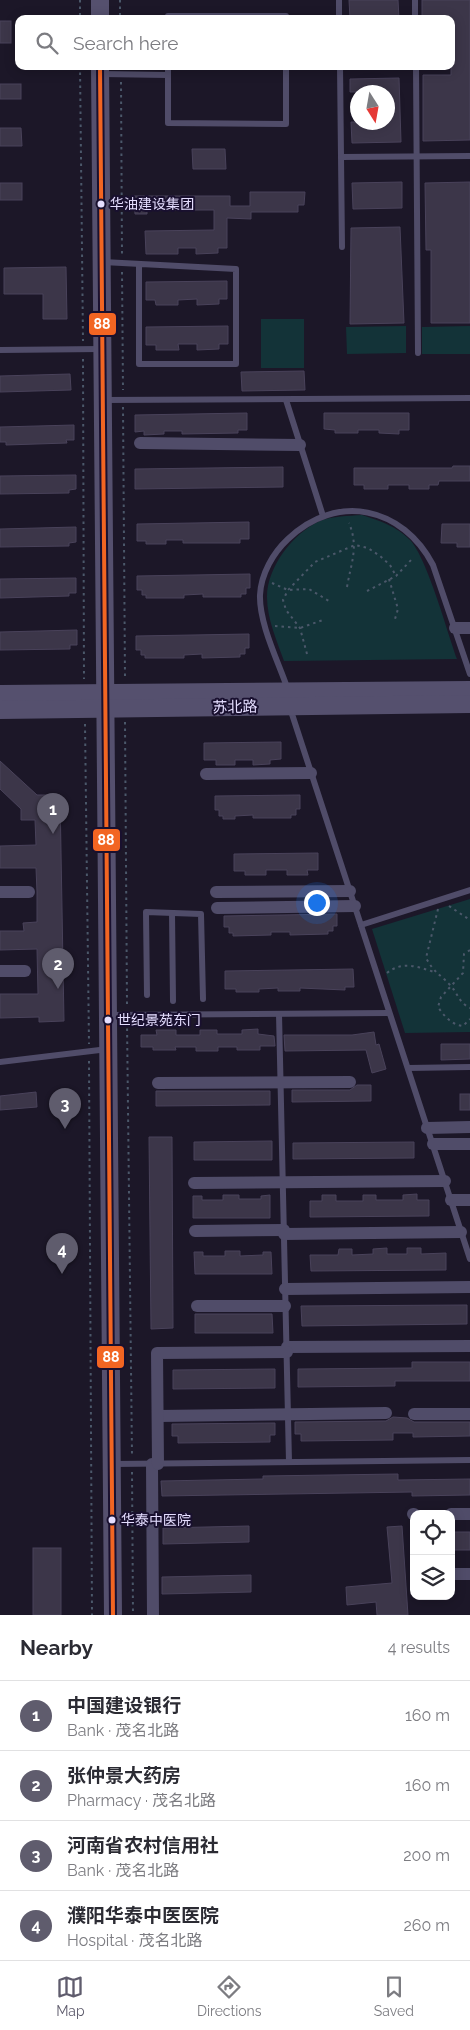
<!DOCTYPE html>
<meta charset="utf-8">
<style>
body{margin:0;font-family:Raleway,"Noto Sans SC",sans-serif;background:#f7f7f7;color:#2b2b33}
.controls{position:absolute;right:15px;bottom:15px;display:grid;overflow:hidden;border-radius:10px;box-shadow:0 2px 12px #0003}
.controls button{width:45px;height:45px;display:grid;place-items:center;padding:0;border:0;border-bottom:1px solid #e1e1e2;background:#fff;color:#2b2b33;font:25px sans-serif}
.compass{position:absolute;left:350px;top:85px;width:45px;height:45px;border-radius:50%;background:#fff;box-shadow:0 2px 12px #0003;rotate:169deg}
.you{position:absolute;left:316px;top:902px;width:18px;height:18px;margin:-12px;border:4px solid #fff;border-radius:50%;background:#1a73e8;box-shadow:0 0 0 8px #1a73e833}
.badge{display:grid;place-items:center;width:32px;height:32px;border-radius:50%;background:#5f5c6d;color:#fff;font-size:16px;font-weight:700}
.pin{position:absolute;translate:-50% -41px;filter:drop-shadow(0 1px 2px #0008)}
.pin::after{content:'';position:absolute;top:26px;width:18px;height:15px;background:inherit;clip-path:polygon(0 0,100% 0,50% 100%)}
.list{margin:0;padding:0;list-style:none}
h2{display:flex;justify-content:space-between;align-items:center;height:65px;margin:0;padding:0 20px;font-size:21px}
h2 small{font-size:16px;font-weight:400;color:#7c7c81}
.list li{display:grid;grid-template-columns:32px 1fr auto;gap:15px;align-items:center;box-sizing:border-box;height:70px;padding:0 20px;border-top:1px solid #e1e1e2}
.list b{display:block;font-size:19px;white-space:nowrap}
.list p{margin:0;font-size:16px;white-space:nowrap;color:#7c7c81}
.list em{font-size:16px;font-style:normal;color:#7c7c81}
.icon{flex:none;width:28px;height:28px;fill:none;stroke:currentColor;stroke-width:2;stroke-linecap:round;stroke-linejoin:round}
.map{position:relative;flex:none;width:470px;height:1615px;overflow:hidden}
.search{position:absolute;background:#fff;box-shadow:0 2px 12px #0003;left:15px;right:15px;top:15px;height:55px;display:flex;align-items:center;gap:12px;box-sizing:border-box;padding:0 18px;border-radius:10px;color:#7c7c81;font-size:19px}
.sheet{height:345px;background:#fff}
nav{display:flex;justify-content:space-around;align-items:center;box-sizing:border-box;height:70px;border-top:1px solid #e1e1e2;background:#fff;font-size:14px;color:#7c7c81}
nav a{display:grid;justify-items:center;gap:2px}
nav .on{color:#5f5c6d}
.map>svg:first-child{display:block}
.green{fill:#133338}
.building{fill:#3c3649;stroke:#49425a}
.lines{fill:none;stroke-linecap:round;stroke-linejoin:round}
.path{stroke:#4b586a;stroke-width:2;stroke-dasharray:2.5 4;stroke-linecap:butt}
.lane{stroke:#504c69;stroke-width:6}
.street{stroke:#504c69;stroke-width:12}
.secondary{stroke:#55506e;stroke-width:18}
.bus-1-casing{stroke:#19102f;stroke-width:8}
.bus-1{stroke:#f26522;stroke-width:4}
.bus-dot{fill:#e5deff;stroke:#19102f;stroke-width:2}
.labels{text-anchor:middle;dominant-baseline:central;stroke-width:4;stroke-linejoin:round;paint-order:stroke}
.bus-label{font-size:14px;fill:#e5deff;stroke:#19102f;text-anchor:start}
.street-label{font-size:15px;fill:#e5deff;stroke:#19102f}
.line-badge{stroke:#19102f;stroke-width:2}
.badge-label{font-size:14px;text-anchor:middle;font-weight:bold;fill:#fff}
</style>
<div class="map">
<svg width="470" height="1615" viewBox="0 0 470 1615">
<rect width="100%" height="100%" fill="#1c1728"/>
<g class="green">
<rect x="261" y="319" width="43" height="49"/>
<polygon points="406,326 406,353 347,354 346,327"/>
<polygon points="470,326 470,354 422,354 422,327"/>
<path d="M362 515C380 521 396 526 410 540 427 558 447 631 457 659L284 661C277 641 267 619 267 597 267 567 293 533 320 521 333 516 348 516 362 515Z"/>
<polygon points="470,899 470,1032 405,1033 372,929"/>
</g>
<g class="building">
<polygon points="349,0 398,0 399,19 350,19"/>
<polygon points="422,0 470,0 470,140 423,141 423,75 451,75 451,19 422,19"/>
<rect x="0" y="21" width="11" height="22"/>
<polygon points="399,78 401,142 352,143 351,122 388,122 388,92 350,92 350,79"/>
<rect x="0" y="84" width="21" height="15"/>
<polygon points="0,128 21,128 22,146 0,146"/>
<polygon points="192,149 225,149 226,169 193,169"/>
<polygon points="402,182 402,208 353,209 352,183"/>
<polygon points="470,182 470,323 431,323 431,250 426,250 425,183"/>
<rect x="0" y="183" width="22" height="17"/>
<polygon points="250,192 305,192 304,205 298,205 298,212 251,212 251,219 227,218 227,248 218,248 218,253 196,254 196,248 178,248 178,254 146,254 145,231 214,230 214,210 147,210 147,214 135,214 134,196 230,196 230,206 250,206"/>
<polygon points="400,227 404,323 350,324 351,228"/>
<polygon points="66,267 67,319 43,319 43,294 4,294 4,268"/>
<polygon points="227,281 227,299 219,299 219,304 197,305 197,299 178,300 178,305 156,305 155,300 146,300 146,282"/>
<polygon points="228,326 228,344 219,344 219,349 197,350 197,344 178,344 179,350 156,350 156,345 146,345 146,327"/>
<polygon points="304,371 305,390 242,391 241,372"/>
<polygon points="70,374 71,390 0,392 0,376"/>
<polygon points="247,413 247,430 238,430 238,433 182,434 182,431 164,431 164,434 144,435 144,431 135,432 135,415"/>
<polygon points="324,413 409,413 409,430 399,430 399,434 379,433 379,430 358,430 358,433 335,433 335,430 324,429"/>
<polygon points="74,425 74,440 66,440 67,443 6,445 6,442 0,442 0,427"/>
<polygon points="453,466 470,466 470,481 439,481 438,485 429,485 429,489 409,489 409,485 388,485 388,489 364,489 364,485 354,485 354,468 452,468"/>
<polygon points="283,467 283,487 135,489 135,469"/>
<polygon points="76,475 76,489 69,490 69,493 0,494 0,476"/>
<polygon points="249,522 249,539 240,539 240,543 183,543 183,540 166,540 166,544 146,544 146,541 137,541 137,524"/>
<polygon points="442,524 470,524 470,547 457,547 457,543 441,543"/>
<polygon points="76,527 76,542 69,543 69,546 0,547 0,529"/>
<polygon points="250,574 250,588 246,588 246,594 241,594 241,597 203,597 203,594 184,595 184,598 146,598 146,595 142,595 142,590 137,590 137,576"/>
<polygon points="76,578 76,593 69,593 69,596 0,598 0,579"/>
<polygon points="77,630 77,645 70,645 70,649 0,650 0,632"/>
<polygon points="249,634 249,648 245,648 245,654 240,654 240,657 202,658 202,654 184,655 184,658 145,658 145,655 141,655 141,650 136,650 136,636"/>
<polygon points="281,742 281,759 270,760 270,764 253,765 253,760 235,760 235,765 216,765 216,760 204,760 204,743"/>
<polygon points="0,761 37,795 60,795 64,1021 39,1022 39,1017 0,1018 0,994 38,994 37,949 0,950 0,931 24,931 23,923 37,922 37,892 36,868 0,868 0,846 36,845 35,820 21,820 21,809 0,789"/>
<polygon points="300,795 300,809 296,809 296,815 291,815 291,818 253,818 253,815 235,816 235,819 223,819 223,816 219,816 219,810 215,810 215,796"/>
<polygon points="318,853 318,870 307,870 308,875 287,875 287,870 266,870 266,875 245,875 245,871 234,871 234,854"/>
<polygon points="337,914 337,926 333,926 333,931 328,931 328,934 290,935 290,932 271,932 271,935 233,936 233,933 229,933 229,927 224,927 224,916"/>
<polygon points="353,969 354,987 345,987 345,990 300,988 300,991 278,991 278,988 259,989 259,992 236,992 236,989 225,989 225,971"/>
<polygon points="258,1029 258,1034 274,1036 275,1046 260,1046 260,1050 237,1050 237,1047 218,1047 218,1051 196,1051 196,1047 175,1047 176,1050 153,1050 153,1047 141,1047 141,1035 157,1035 156,1030 176,1030 176,1035 200,1035 200,1030 217,1030 217,1034 242,1034 242,1030"/>
<polygon points="374,1032 376,1045 379,1044 386,1069 372,1073 366,1050 285,1051 284,1035 352,1035"/>
<polygon points="441,1044 470,1044 470,1059 441,1060"/>
<polygon points="357,1085 371,1085 371,1101 292,1102 292,1090 350,1090"/>
<polygon points="156,1091 270,1091 270,1105 156,1106"/>
<polygon points="36,1092 37,1107 0,1110 0,1096"/>
<rect x="460" y="1094" width="10" height="16"/>
<polygon points="149,1137 172,1137 173,1328 151,1329"/>
<polygon points="272,1141 272,1160 194,1160 194,1142"/>
<polygon points="414,1142 414,1158 293,1159 293,1143"/>
<polygon points="417,1194 417,1200 429,1200 429,1216 310,1217 310,1201 322,1201 322,1195 336,1195 336,1201 363,1201 363,1195 376,1195 376,1200 403,1200 403,1195"/>
<polygon points="223,1195 239,1195 239,1199 261,1199 261,1196 270,1195 270,1218 193,1218 193,1196 202,1196 202,1200 223,1200"/>
<polygon points="387,1248 387,1254 407,1254 407,1248 421,1248 421,1254 446,1253 446,1270 311,1271 310,1255 338,1255 339,1249 352,1249 352,1255 373,1254 373,1249"/>
<polygon points="225,1251 240,1251 240,1256 263,1255 263,1252 271,1252 272,1274 195,1274 194,1252 203,1252 203,1256 225,1256"/>
<polygon points="467,1305 467,1324 302,1326 301,1306"/>
<polygon points="195,1314 272,1314 273,1333 195,1333"/>
<polygon points="412,1362 470,1362 470,1381 395,1381 395,1386 298,1387 298,1369 412,1368"/>
<polygon points="275,1369 275,1388 173,1389 173,1370"/>
<polygon points="393,1417 407,1418 414,1422 470,1422 470,1436 413,1437 413,1433 393,1433 393,1440 301,1441 301,1434 295,1434 295,1422 386,1421"/>
<polygon points="275,1423 275,1435 270,1435 270,1442 178,1443 178,1436 172,1436 172,1424"/>
<polygon points="398,1474 398,1480 470,1479 470,1495 412,1496 412,1492 162,1496 161,1481 263,1479 263,1476"/>
<polygon points="249,1526 249,1542 163,1544 163,1528"/>
<polygon points="402,1526 408,1615 377,1615 376,1602 347,1605 346,1587 392,1583 387,1527"/>
<rect x="451" y="1532" width="19" height="18"/>
<rect x="33" y="1548" width="28" height="67"/>
<polygon points="251,1575 251,1592 162,1594 162,1577"/>
</g>
<g class="lines">
<g class="path">
<polyline points="80,0 80,19"/>
<polyline points="120,0 120,19"/>
<polyline points="80,66 83,341"/>
<polyline points="121,82 122,255"/>
<polyline points="122,272 123,390"/>
<polyline points="83,359 84,679"/>
<polyline points="123,407 125,678"/>
<polyline points="389,579 398,609 395,619"/>
<polyline points="272,583 288,590 309,589 329,601"/>
<path d="M347 587C351 563 359 547 349 523"/>
<polyline points="367,591 396,576 412,559"/>
<polyline points="275,626 300,628 323,620"/>
<polyline points="307,654 300,628 286,610 283,600 288,590 315,562 355,545 368,548 380,556 390,565 396,576"/>
<polyline points="125,722 127,1005"/>
<polyline points="85,724 89,1044"/>
<polyline points="449,906 470,920"/>
<path d="M438 909 426 958C435 974 439 973 450 985 458 993 458 1002 470 1008"/>
<path d="M470 950 464 954 463 973 441 997 438 1007C444 1016 452 1025 463 1026L470 1019"/>
<path d="M387 973C402 961 416 966 434 972"/>
<polyline points="127,1022 132,1455"/>
<polyline points="89,1061 92,1615"/>
<polyline points="132,1472 133,1615"/>
</g>
<g class="lane">
<polyline points="339,0 339,19"/>
<polyline points="415,0 415,19"/>
<polyline points="168,19 168,16 286,16 286,19"/>
<polyline points="168,66 168,123 286,124 286,66"/>
<polyline points="340,66 342,247"/>
<polyline points="416,66 418,353"/>
<polyline points="102,74 168,75"/>
<polyline points="341,157 470,156"/>
<polyline points="103,262 236,269 236,364 139,364 139,264"/>
<polyline points="0,350 101,349"/>
<polyline points="104,400 470,398"/>
<polyline points="286,400 323,516"/>
<path d="M288 690C279 663 259 624 260 595 261 574 273 553 288 539 337 492 403 507 433 565L470 674"/>
<polyline points="290,708 470,1259"/>
<polyline points="172,913 173,1001"/>
<polyline points="361,925 470,890"/>
<polyline points="147,995 146,912 201,914 203,999"/>
<polyline points="279,1014 289,1462"/>
<polyline points="109,1015 389,1013"/>
<polyline points="0,1062 108,1049"/>
<polyline points="408,1068 470,1067"/>
<polyline points="114,1464 470,1460"/>
</g>
<g class="street">
<polyline points="140,443 300,445"/>
<polyline points="455,628 470,628"/>
<polyline points="206,774 311,773"/>
<polyline points="0,892 29,892"/>
<polyline points="216,892 350,891"/>
<polyline points="217,908 355,906"/>
<polyline points="0,971 25,971"/>
<polyline points="158,1083 350,1082"/>
<polyline points="427,1128 470,1127"/>
<polyline points="433,1144 470,1144"/>
<polyline points="194,1183 445,1181"/>
<polyline points="451,1200 470,1200"/>
<polyline points="195,1231 284,1230"/>
<polyline points="284,1234 461,1232"/>
<polyline points="285,1289 470,1287"/>
<polyline points="197,1306 285,1306"/>
<polyline points="287,1347 470,1346"/>
<polyline points="414,1414 470,1414"/>
<polyline points="158,1416 386,1413"/>
<polyline points="152,1464 153,1615"/>
<polyline points="158,1464 157,1353 287,1352"/>
<polyline points="413,1514 414,1514"/>
<polyline points="451,1514 470,1514"/>
<polyline points="451,1574 470,1574"/>
</g>
<g class="secondary">
<polyline points="100,0 100,19"/>
<polyline points="100,66 113,1615"/>
<polyline points="0,694 470,690"/>
<polyline points="0,710 470,704"/>
</g>
<g class="bus-1-casing">
<polyline id="bus-1" points="100,66 113,1615"/>
</g>
<use href="#bus-1" class="bus-1"/>
</g>
<g class="bus-dot">
<circle cx="101" cy="204" r="4.5"/>
<circle cx="108" cy="1020" r="4.5"/>
<circle cx="112" cy="1520" r="4.5"/>
</g>
<g class="labels">
<g class="bus-label">
<text x="110" y="204">华油建设集团</text>
<text x="117" y="1020">世纪景苑东门</text>
<text x="121" y="1520">华泰中医院</text>
</g>
<g class="street-label">
<text transform="translate(235 707) rotate(-1)">苏北路</text>
</g>
</g>
<g class="line-badge">
<rect x="88" y="312" width="29" height="24" rx="5" fill="#f26522"/>
<rect x="92" y="828" width="29" height="24" rx="5" fill="#f26522"/>
<rect x="96" y="1345" width="29" height="24" rx="5" fill="#f26522"/>
</g>
<g class="badge-label">
<text x="102" y="329">88</text>
<text x="106" y="845">88</text>
<text x="111" y="1362">88</text>
</g>
</svg>
<div class="controls">
<button><svg class="icon" aria-label="locate" viewBox="0 0 24 24"><circle cx="12" cy="12" r="6"/><path d="M12 2v4M12 18v4M2 12h4M18 12h4"/></svg></button>
<button><svg class="icon" aria-label="layers" viewBox="0 0 24 24"><path d="M12 4l9 5-9 5-9-5zM3 14l9 5 9-5"/></svg></button>
</div>
<svg class="compass" viewBox="-18 -18 36 36"><path d="M0-13l5 13h-10z" fill="#e53935"/><path d="M0 13l5-13h-10z" fill="#7c7c81"/></svg>
<div class="you"></div>
<div class="pin badge" style="left:53px;top:834px">1</div>
<div class="pin badge" style="left:58px;top:989px">2</div>
<div class="pin badge" style="left:65px;top:1129px">3</div>
<div class="pin badge" style="left:62px;top:1274px">4</div>
<div class="search"><svg class="icon" aria-label="search" viewBox="0 0 24 24"><circle cx="10" cy="10" r="6"/><path d="M15 15l6 6"/></svg>Search here</div>
</div>
<section class="sheet">
<h2>Nearby<small>4 results</small></h2>
<ul class="list">
<li><span class="badge">1</span><div><b>中国建设银行</b><p>Bank · 茂名北路</p></div><em>160 m</em></li>
<li><span class="badge">2</span><div><b>张仲景大药房</b><p>Pharmacy · 茂名北路</p></div><em>160 m</em></li>
<li><span class="badge">3</span><div><b>河南省农村信用社</b><p>Bank · 茂名北路</p></div><em>200 m</em></li>
<li><span class="badge">4</span><div><b>濮阳华泰中医医院</b><p>Hospital · 茂名北路</p></div><em>260 m</em></li>
</ul>
</section>
<nav>
<a class="on"><svg class="icon" aria-label="map" viewBox="0 0 24 24"><path d="M3 6l6-2 6 2 6-2v14l-6 2-6-2-6 2zM9 4v14M15 6v14"/></svg>Map</a>
<a><svg class="icon" aria-label="directions" viewBox="0 0 24 24"><path d="M12 3l9 9-9 9-9-9zM9 14v-3h6M13 9l2 2-2 2"/></svg>Directions</a>
<a><svg class="icon" aria-label="saved" viewBox="0 0 24 24"><path d="M7 4h10v16l-5-4-5 4z"/></svg>Saved</a>
</nav>
